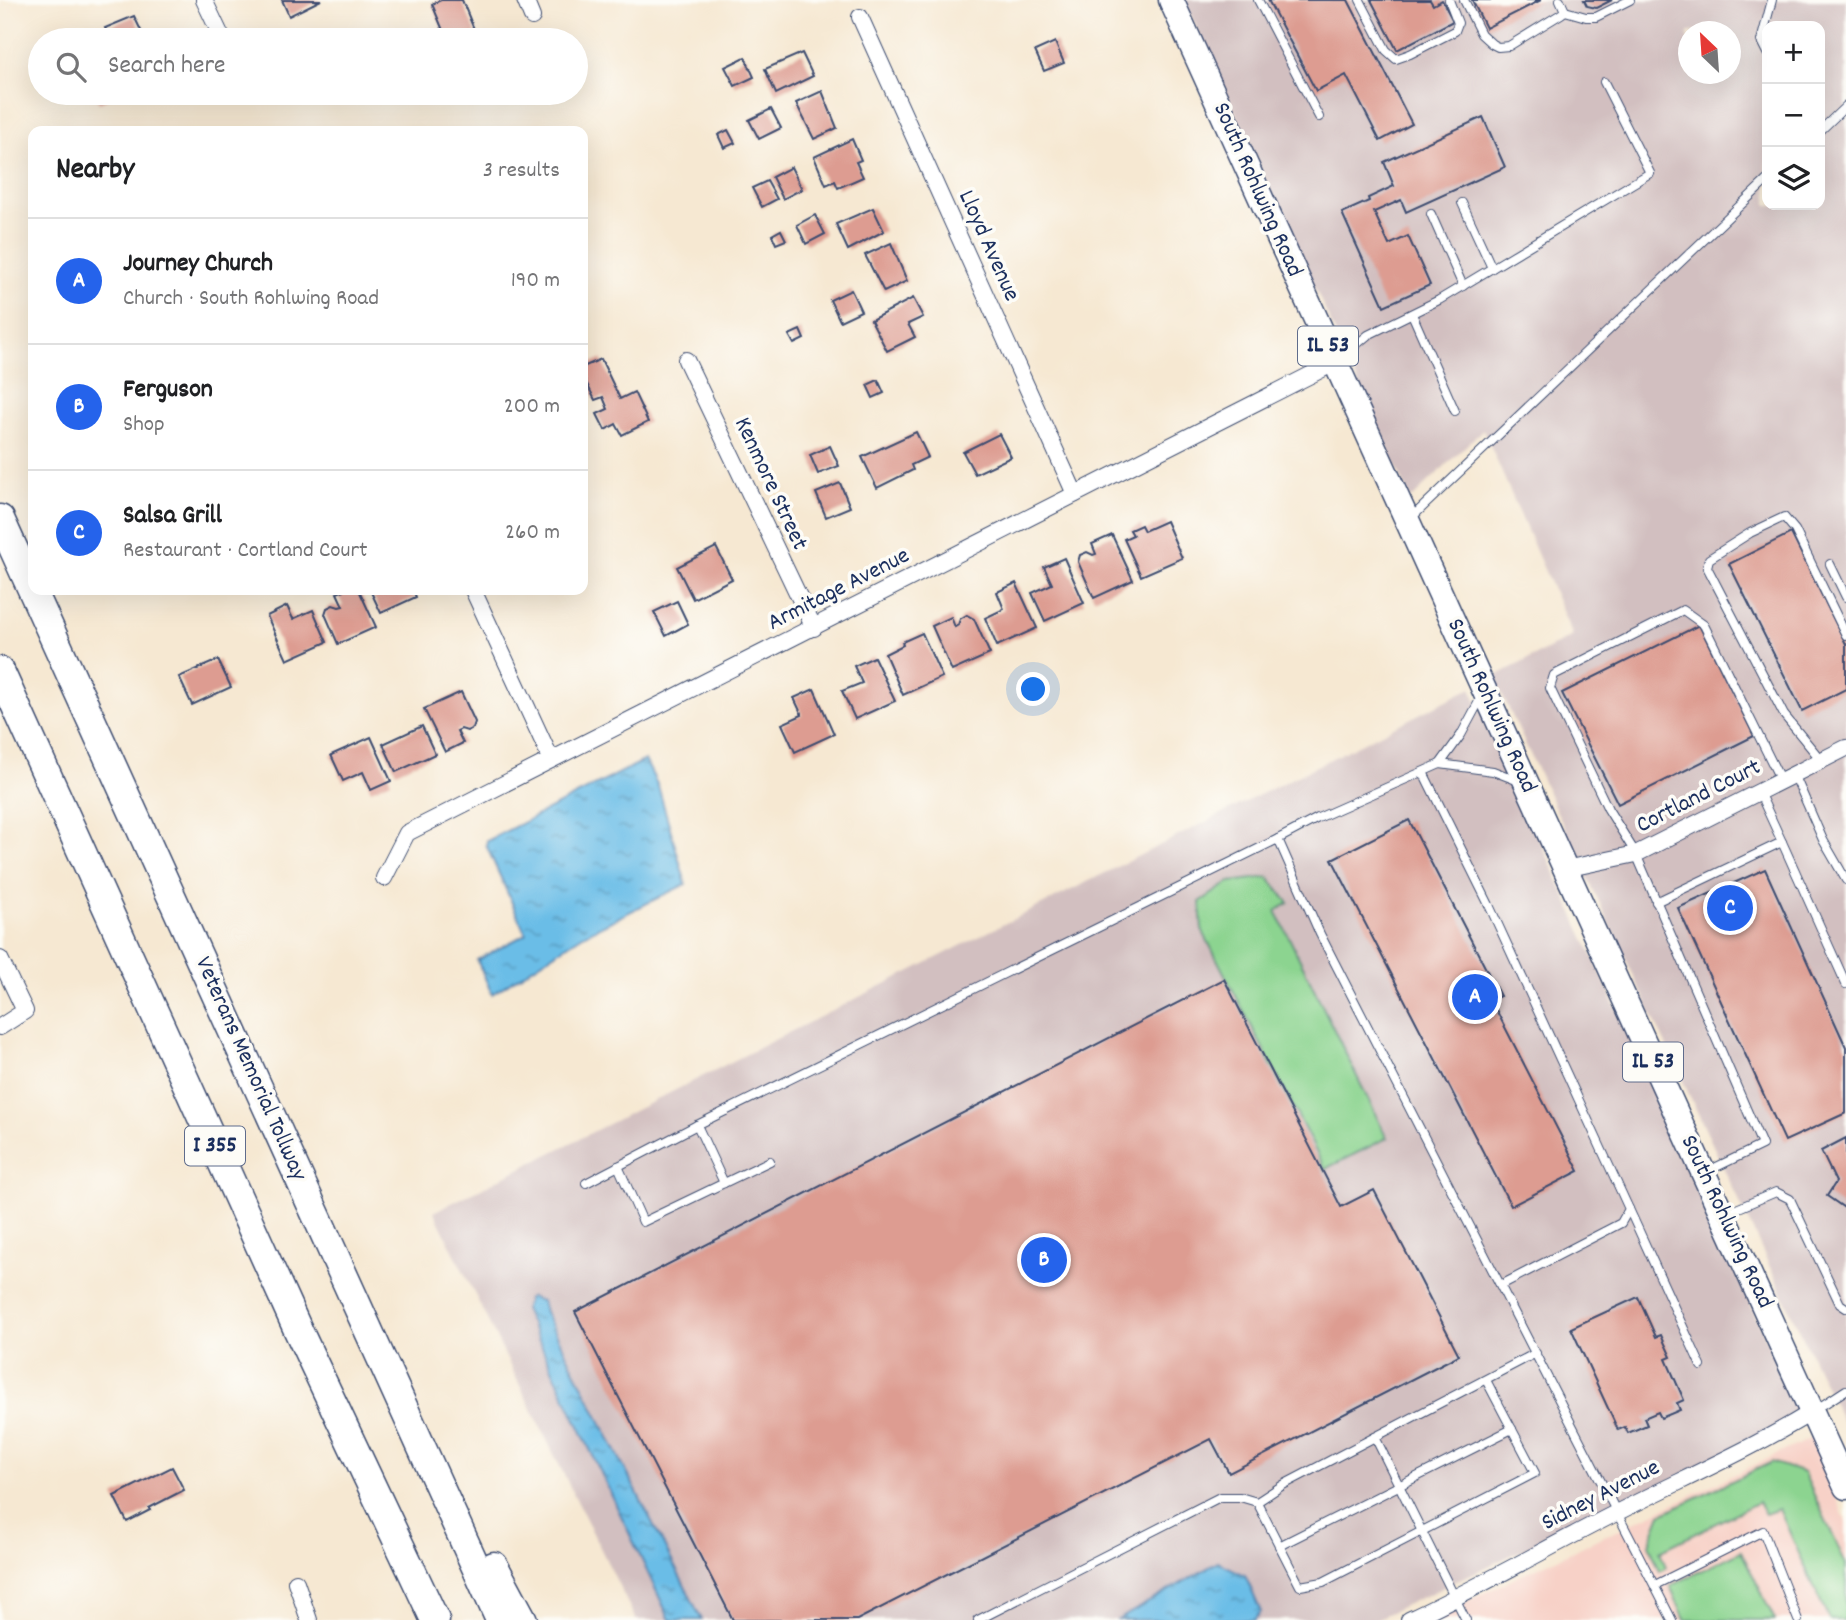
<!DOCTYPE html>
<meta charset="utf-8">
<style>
body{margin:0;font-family:Dekko,sans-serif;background:#f6f6f6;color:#202124}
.controls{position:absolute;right:21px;top:21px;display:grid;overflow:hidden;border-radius:14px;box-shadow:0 7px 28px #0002}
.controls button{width:63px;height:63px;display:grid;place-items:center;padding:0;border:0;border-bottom:2px solid #e0e0e0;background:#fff;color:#202124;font:35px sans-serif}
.compass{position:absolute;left:1678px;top:21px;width:63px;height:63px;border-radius:50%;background:#fff;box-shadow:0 7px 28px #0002;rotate:335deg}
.you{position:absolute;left:1034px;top:690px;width:24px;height:24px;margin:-18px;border:5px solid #fff;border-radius:50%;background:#1a73e8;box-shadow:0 0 0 10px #1a73e833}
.badge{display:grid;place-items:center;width:46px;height:46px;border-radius:50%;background:#2563eb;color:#fff;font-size:23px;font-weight:700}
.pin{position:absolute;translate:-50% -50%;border:4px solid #fff;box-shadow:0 2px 7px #0006}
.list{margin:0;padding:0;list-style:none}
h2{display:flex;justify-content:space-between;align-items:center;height:91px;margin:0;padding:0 28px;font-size:30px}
h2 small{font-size:23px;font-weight:400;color:#757577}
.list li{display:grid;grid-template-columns:46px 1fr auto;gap:21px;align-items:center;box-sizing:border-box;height:126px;padding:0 28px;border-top:2px solid #e0e0e0}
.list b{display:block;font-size:26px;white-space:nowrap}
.list p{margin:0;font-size:23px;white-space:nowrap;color:#757577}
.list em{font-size:23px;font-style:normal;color:#757577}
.icon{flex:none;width:38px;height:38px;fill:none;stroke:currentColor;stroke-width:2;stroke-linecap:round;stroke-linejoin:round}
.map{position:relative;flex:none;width:1846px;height:1620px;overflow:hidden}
.search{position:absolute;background:#fff;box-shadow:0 7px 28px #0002;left:28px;top:28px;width:560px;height:77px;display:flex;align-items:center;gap:18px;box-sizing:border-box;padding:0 24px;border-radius:38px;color:#757577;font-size:26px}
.panel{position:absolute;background:#fff;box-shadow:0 7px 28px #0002;left:28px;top:126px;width:560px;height:469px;border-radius:14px}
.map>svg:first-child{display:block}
.built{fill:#f7d1c7}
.industrial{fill:#d2bfc0;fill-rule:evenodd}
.grass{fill:#8cd490;stroke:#548277;stroke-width:2}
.water{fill:url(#water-ripples);stroke:#4376a2;stroke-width:2}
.building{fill:#dd9c91}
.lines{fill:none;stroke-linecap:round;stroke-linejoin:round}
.service-casing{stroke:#3c4b6f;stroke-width:10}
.minor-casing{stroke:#3c4b6f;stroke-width:18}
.primary-casing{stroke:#3c4b6f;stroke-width:27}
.motorway-casing{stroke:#3c4b6f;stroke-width:31}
.service{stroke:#fff;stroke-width:8}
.minor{stroke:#fff;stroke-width:16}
.primary{stroke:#fff;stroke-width:24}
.motorway{stroke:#fff;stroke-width:28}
.labels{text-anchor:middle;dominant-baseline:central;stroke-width:7;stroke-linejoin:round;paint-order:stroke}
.shield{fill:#fdfcf7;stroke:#5f6c8c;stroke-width:2}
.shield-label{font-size:23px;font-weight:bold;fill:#1b2f5e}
.street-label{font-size:24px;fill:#1b2f5e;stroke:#fdfcf7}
</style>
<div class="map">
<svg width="1846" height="1620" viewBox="0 0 1846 1620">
<defs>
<pattern id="water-ripples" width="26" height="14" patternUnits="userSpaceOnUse" patternTransform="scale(1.75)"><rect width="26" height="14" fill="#6bbde7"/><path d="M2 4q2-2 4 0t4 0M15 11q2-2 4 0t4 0" fill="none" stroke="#579abe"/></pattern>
</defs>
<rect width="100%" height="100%" fill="#fdfcf7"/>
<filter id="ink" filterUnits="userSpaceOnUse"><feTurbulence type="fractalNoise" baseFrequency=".0143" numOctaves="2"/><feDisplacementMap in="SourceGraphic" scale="14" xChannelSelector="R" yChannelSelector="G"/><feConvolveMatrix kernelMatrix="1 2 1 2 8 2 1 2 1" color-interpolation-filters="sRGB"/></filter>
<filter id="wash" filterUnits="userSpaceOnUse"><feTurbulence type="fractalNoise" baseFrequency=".00686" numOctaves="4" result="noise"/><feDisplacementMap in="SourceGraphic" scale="28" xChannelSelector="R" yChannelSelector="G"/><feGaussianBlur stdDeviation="1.57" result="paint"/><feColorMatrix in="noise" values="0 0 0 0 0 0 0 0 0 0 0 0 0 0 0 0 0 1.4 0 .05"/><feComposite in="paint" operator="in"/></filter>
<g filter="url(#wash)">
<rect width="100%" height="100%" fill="#f6e8d2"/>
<polygon class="built" points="1814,1437 1846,1523 1846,1620 1427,1620"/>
<g class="industrial">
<path d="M1184 0H1846V1430L1494 677 1573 636 1483 429 1411 499ZM1767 26H1820V205H1767ZM1688 32H1730V74H1688Z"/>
<polygon points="1471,688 1802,1418 1374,1620 636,1620 434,1212"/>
</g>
<g class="grass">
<polygon points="1268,877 1289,903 1276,911 1387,1138 1325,1169 1202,930 1200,902 1230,882"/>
<polygon points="1772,1462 1804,1473 1846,1564 1846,1620 1829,1620 1779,1509 1765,1514 1758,1502 1660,1551 1666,1567 1660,1571 1649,1544 1661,1514"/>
<polygon points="1741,1551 1775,1620 1685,1620 1670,1586"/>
</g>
<g class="water">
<polygon points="645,760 658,786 686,884 583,935 492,994 477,960 526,934 486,845 487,841"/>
<polygon points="529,1297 542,1301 545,1312 702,1620 670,1620 524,1309"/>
<polygon points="1218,1562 1245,1575 1261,1612 1254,1620 1118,1620"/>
</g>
<g id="blocks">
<g class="building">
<polygon points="282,0 321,0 289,16"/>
<polygon points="441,0 462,0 476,34 463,40 447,40 432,4"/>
<polygon points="1268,0 1348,0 1412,124 1380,141 1346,75 1316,91"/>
<polygon points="1371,0 1430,0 1433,5 1442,0 1453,21 1397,50"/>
<polygon points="1472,0 1541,0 1486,28"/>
<polygon points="1584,0 1612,0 1596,8 1587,6"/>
<polygon points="134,16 145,39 150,37 151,40 111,40 105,28"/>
<polygon points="1055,42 1064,63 1044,71 1035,51"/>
<polygon points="802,53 813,76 776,94 765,69"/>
<polygon points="745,57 754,77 735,86 725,67"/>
<polygon points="822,91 837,128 814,139 796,103"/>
<polygon points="94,93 123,93 99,103"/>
<polygon points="771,109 781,128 759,139 749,120"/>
<polygon points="1483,117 1505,167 1406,212 1401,200 1374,212 1389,245 1408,236 1430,285 1384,306 1342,213 1369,201 1368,198 1394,186 1384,162"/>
<polygon points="728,130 735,143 724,148 718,135"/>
<polygon points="852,139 861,160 856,162 863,177 838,188 835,181 826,185 814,157"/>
<polygon points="791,167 802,189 783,199 772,177"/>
<polygon points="767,181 777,199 762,207 752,188"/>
<polygon points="873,208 884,231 848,250 836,224"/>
<polygon points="815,215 825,234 806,244 797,225"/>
<polygon points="781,230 786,240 776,244 772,235"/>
<polygon points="891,243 907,281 884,292 865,255"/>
<polygon points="851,290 861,311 840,321 830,300"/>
<polygon points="913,298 923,317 908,324 915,337 887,351 871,320"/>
<polygon points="800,330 804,339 794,344 789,335"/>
<polygon points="601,359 620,399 634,392 648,422 622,435 616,424 605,430 597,414 608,409 603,397 595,400 583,376 583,367"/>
<polygon points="878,380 884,393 873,398 867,385"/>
<polygon points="916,432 928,457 911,465 913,470 877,488 862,457"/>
<polygon points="999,434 1011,457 975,474 963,452"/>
<polygon points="830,446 839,466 818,474 810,455"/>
<polygon points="840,483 850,507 826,517 816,493"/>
<polygon points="1166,521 1182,558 1141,576 1124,539 1133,535 1130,530 1141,525 1144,531"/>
<polygon points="1791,533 1846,644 1846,689 1802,711 1729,564"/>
<polygon points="1112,535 1133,580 1094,598 1078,562 1080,555 1087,552 1093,555 1096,554 1092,544"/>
<polygon points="716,547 732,579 693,599 677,567"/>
<polygon points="1064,558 1084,603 1045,621 1032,593 1052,584 1044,567"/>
<polygon points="1016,583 1037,628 997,646 985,618 1004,609 997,592"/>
<polygon points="344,590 359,590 376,627 338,644 325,614 327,608 333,605 339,607 343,606 337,593"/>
<polygon points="370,590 413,590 416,597 381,613"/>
<polygon points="677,601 688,624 666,636 654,612"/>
<polygon points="287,606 293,619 313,610 327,642 287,660 267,616"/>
<polygon points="967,615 974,619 990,654 952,671 932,626 951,617 955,627 958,625 960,619"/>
<polygon points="1699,625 1754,736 1618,804 1562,693"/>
<polygon points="922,633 942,677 903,695 885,654 903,645 902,642"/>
<polygon points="874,657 895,701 855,719 842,691 862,683 854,666"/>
<polygon points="218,660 231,687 192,705 179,677"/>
<polygon points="814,689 834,734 795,752 782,724 802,715 794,698"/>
<polygon points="461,692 475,722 473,728 467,731 461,729 457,731 463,743 445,752 424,709"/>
<polygon points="422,726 435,754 396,772 383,744"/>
<polygon points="371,737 391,781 371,790 363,772 343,781 331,755"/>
<polygon points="1409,820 1500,996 1491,1000 1579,1171 1511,1206 1332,859"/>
<polygon points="1765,869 1846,1047 1846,1113 1785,1141 1678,908"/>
<polygon points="1224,979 1341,1207 1374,1190 1459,1355 1229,1473 1211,1439 857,1620 733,1620 575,1312"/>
<polygon points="1846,1138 1846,1209 1827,1196 1836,1182 1821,1151"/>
<polygon points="1638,1297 1656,1337 1661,1335 1671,1357 1666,1359 1684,1400 1677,1403 1680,1410 1661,1418 1658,1412 1644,1418 1647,1425 1628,1433 1625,1427 1618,1430 1571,1328"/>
<polygon points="172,1467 184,1490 149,1508 150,1510 127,1522 114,1496"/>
</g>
</g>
</g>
<g filter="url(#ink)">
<use href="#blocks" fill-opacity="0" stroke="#3c4b6f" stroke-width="2"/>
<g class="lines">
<g class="service-casing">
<g id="service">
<polyline points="1258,0 1319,117"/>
<polyline points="1360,0 1386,50 1396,59 1410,54 1455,31 1458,23 1449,0"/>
<polyline points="1464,0 1481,34 1492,44 1498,47 1509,46 1561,14 1565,11 1560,0"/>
<polyline points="1565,11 1586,17 1596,17 1630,0"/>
<polyline points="1767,53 1761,41 1772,0"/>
<polyline points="1820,131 1846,106"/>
<polyline points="1462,203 1492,268"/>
<polyline points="1431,214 1463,286"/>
<polyline points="1412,314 1455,411"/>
<polyline points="1338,360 1368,335 1439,300 1650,173 1604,82"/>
<polyline points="1410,519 1767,180"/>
<polyline points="1830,564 1846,597"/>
<polyline points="1482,696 1461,735 1440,764 1318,818 1278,839 1320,934 1672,1620"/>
<polyline points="1821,760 1784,715 1707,567 1709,559 1750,533 1784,517 1795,530 1846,635"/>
<polyline points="1440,764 1493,771 1519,781"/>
<polyline points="1423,772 1489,905 1629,1209 1621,1223 1501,1285"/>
<polyline points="1794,774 1823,840 1846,880"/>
<polyline points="1782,842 1846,984"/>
<polyline points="1656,902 1782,842 1759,792"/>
<polyline points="697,1125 724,1183"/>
<polyline points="618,1166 643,1222 770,1161"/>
<polyline points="1706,1172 1762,1145 1636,854 1608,809 1550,688 1554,675 1683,610 1704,625 1781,781"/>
<polyline points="586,1183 697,1125 1278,839"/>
<polyline points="1629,1209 1701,1366"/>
<polyline points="1727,1213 1776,1192 1790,1199 1840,1304 1846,1308"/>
<polyline points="1815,1410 1846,1390"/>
<polyline points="1375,1437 1466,1620"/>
<polyline points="1257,1502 1300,1586 1323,1582 1535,1473 1486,1380"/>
<polyline points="1279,1546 1512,1429"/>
<polyline points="1655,1585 1763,1531 1798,1620"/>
<polyline points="978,1620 1220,1497 1240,1497 1257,1502 1283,1485 1536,1353"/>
</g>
</g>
<g class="minor-casing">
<g id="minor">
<polyline points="204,0 223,40"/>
<polyline points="525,0 532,17"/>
<polyline points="860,17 1075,494"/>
<polyline points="686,360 814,628"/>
<polyline points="473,590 551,759"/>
<polyline points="1565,869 1636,854 1846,748"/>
<polyline points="384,878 407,833 1336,362"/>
<polyline points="0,959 25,1011 0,1027"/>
<polyline points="296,1582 309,1620"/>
<path d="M1409 1620C1480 1587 1548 1547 1618 1512 1683 1479 1750 1450 1812 1412"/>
</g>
</g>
<g class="primary-casing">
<polyline id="primary" points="1171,0 1846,1487"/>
</g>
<g class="motorway-casing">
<g id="motorway">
<polyline points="0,519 500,1620"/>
<polyline points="0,671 298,1330 435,1620"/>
<polyline points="494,1566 523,1620"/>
</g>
</g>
<use href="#service" class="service"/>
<use href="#minor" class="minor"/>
<use href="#primary" class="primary"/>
<use href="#motorway" class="motorway"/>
</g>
</g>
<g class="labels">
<g class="shield">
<rect x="1298" y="326.5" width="60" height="39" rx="5"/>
<rect x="1623" y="1042.5" width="60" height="39" rx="5"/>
<rect x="185" y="1126.5" width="60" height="39" rx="5"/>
</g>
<g class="shield-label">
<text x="1328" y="346">IL 53</text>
<text x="1653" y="1062">IL 53</text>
<text x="215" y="1146">I 355</text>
</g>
<g class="street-label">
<text transform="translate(1257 190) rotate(66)">South Rohlwing Road</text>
<text transform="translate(988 246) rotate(66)">Lloyd Avenue</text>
<text transform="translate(770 484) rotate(65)">Kenmore Street</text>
<text transform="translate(839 590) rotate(-27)">Armitage Avenue</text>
<text transform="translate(1491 706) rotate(66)">South Rohlwing Road</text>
<text transform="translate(1699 797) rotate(-27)">Cortland Court</text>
<text transform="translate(250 1069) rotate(66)">Veterans Memorial Tollway</text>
<text transform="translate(1726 1222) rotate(65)">South Rohlwing Road</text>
<text transform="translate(1601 1496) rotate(-27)">Sidney Avenue</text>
</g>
</g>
</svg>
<div class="controls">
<button>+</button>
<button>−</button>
<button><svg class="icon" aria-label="layers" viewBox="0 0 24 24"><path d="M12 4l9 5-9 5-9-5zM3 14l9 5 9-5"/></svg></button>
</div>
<svg class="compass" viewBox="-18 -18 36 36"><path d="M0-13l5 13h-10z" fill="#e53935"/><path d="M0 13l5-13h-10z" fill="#757577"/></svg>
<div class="you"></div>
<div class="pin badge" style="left:1475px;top:997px">A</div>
<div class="pin badge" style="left:1044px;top:1260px">B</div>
<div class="pin badge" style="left:1730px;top:908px">C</div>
<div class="search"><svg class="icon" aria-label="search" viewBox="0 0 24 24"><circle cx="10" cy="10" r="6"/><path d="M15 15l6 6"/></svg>Search here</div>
<section class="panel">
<h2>Nearby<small>3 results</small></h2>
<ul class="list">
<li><span class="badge">A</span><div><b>Journey Church</b><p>Church · South Rohlwing Road</p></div><em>190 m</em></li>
<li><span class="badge">B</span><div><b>Ferguson</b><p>Shop</p></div><em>200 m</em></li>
<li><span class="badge">C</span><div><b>Salsa Grill</b><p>Restaurant · Cortland Court</p></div><em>260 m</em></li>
</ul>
</section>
</div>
